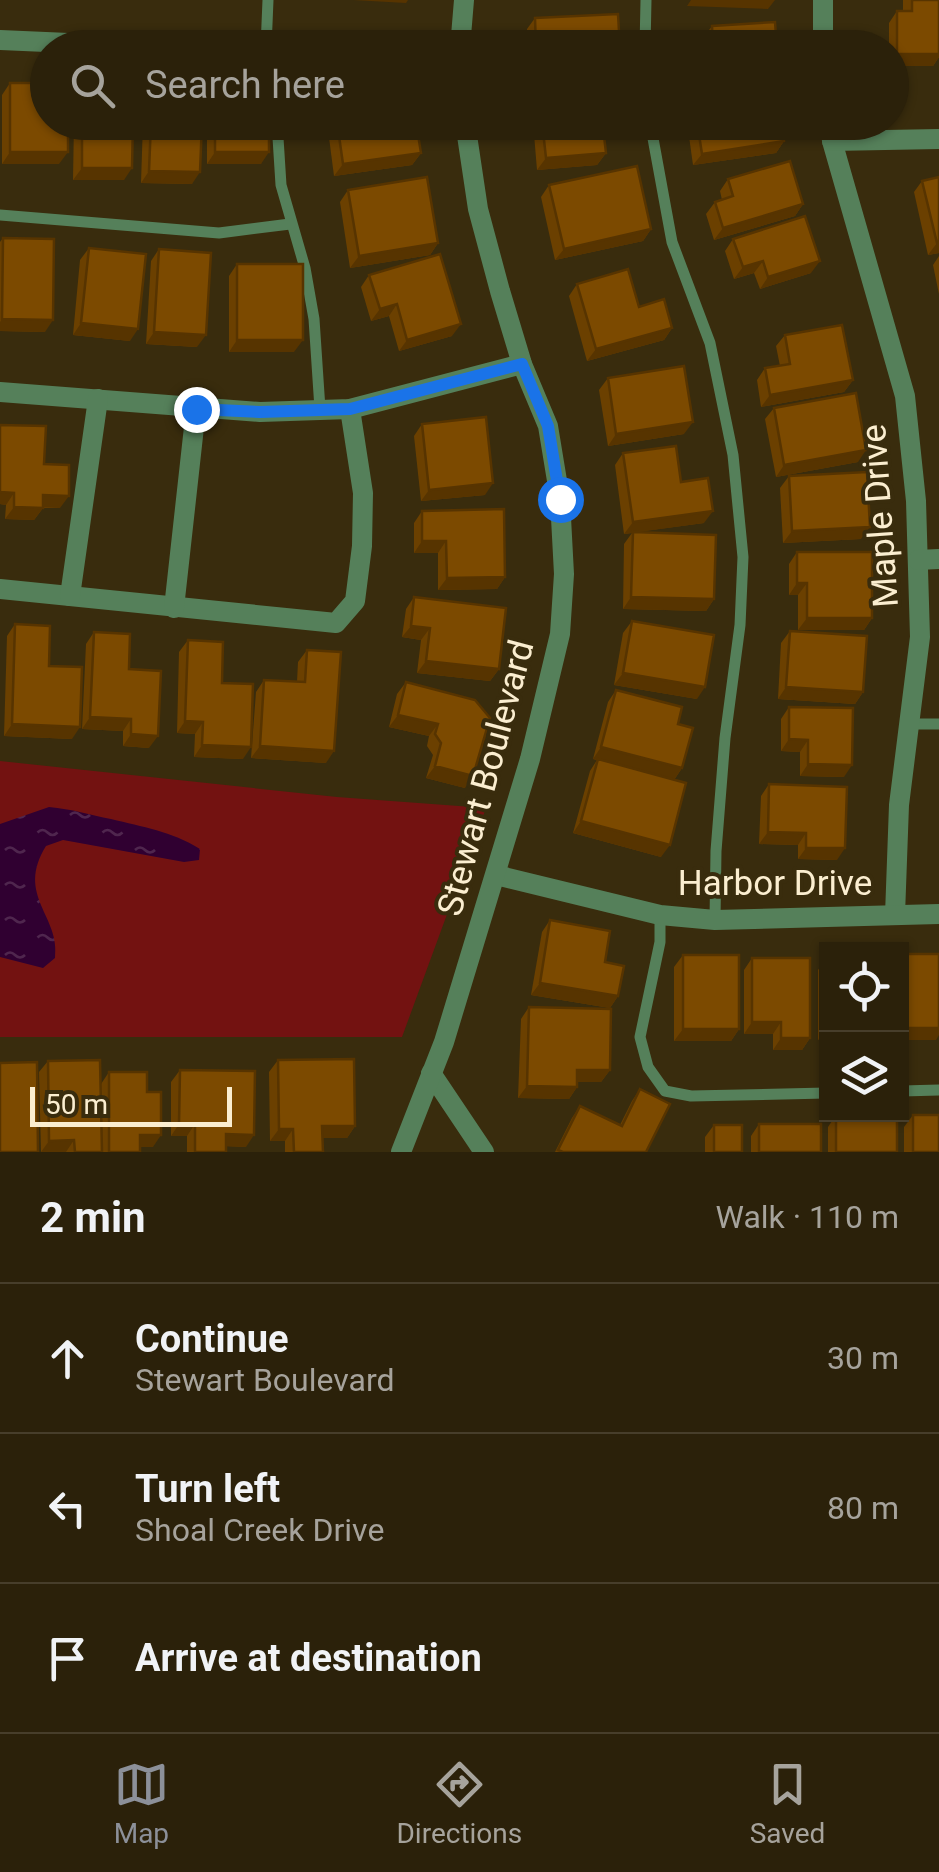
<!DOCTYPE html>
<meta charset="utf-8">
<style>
body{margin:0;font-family:Roboto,sans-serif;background:#332913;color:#f1f3f6}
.controls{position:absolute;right:30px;bottom:30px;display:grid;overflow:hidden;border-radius:0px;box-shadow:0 2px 8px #0004}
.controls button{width:90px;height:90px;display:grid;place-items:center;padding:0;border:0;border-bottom:2px solid #473e2b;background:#2b210a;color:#f1f3f6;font:50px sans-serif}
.scale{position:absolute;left:30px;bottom:25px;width:202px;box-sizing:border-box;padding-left:10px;border:5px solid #fbeed0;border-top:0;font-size:28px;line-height:35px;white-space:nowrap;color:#fbeed0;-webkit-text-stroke:8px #392c0d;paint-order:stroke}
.stop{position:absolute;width:30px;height:30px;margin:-22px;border:8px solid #1a73e8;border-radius:50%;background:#fff}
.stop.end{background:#1a73e8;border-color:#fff;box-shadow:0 2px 10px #0008}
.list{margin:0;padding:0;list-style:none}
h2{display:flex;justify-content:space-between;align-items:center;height:130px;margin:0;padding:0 40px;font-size:42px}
h2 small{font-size:32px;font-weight:400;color:#a6a39c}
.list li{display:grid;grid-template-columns:65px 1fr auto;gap:30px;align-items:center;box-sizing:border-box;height:150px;padding:0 40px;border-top:2px solid #473e2b}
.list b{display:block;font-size:38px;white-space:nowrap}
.list p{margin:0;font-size:32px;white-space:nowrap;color:#a6a39c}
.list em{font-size:32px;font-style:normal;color:#a6a39c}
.icon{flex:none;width:55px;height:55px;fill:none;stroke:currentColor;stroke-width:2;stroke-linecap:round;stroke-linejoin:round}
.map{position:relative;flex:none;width:939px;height:1152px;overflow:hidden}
.search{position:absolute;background:#2b210a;box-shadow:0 2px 8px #0004;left:30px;right:30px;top:30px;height:110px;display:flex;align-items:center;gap:25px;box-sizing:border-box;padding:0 35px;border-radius:55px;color:#a6a39c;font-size:38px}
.sheet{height:580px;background:#2b210a}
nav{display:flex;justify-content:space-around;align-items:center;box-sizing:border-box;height:140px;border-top:2px solid #473e2b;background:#2b210a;font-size:28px;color:#a6a39c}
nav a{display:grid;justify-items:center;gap:5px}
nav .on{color:#8c9099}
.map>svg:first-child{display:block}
.grass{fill:#731211}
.water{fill:url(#water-ripples)}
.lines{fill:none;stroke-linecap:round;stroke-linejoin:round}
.service{stroke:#55805a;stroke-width:11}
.minor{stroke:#55805a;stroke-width:20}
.wall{fill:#6b4000}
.shaded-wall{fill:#573400}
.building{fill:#7c4a00;stroke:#573400;stroke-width:2.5}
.route{stroke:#1a73e8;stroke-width:12}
.labels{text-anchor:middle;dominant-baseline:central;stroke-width:8;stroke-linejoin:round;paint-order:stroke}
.street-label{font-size:35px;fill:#fbeed0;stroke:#392c0d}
</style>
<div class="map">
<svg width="939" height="1152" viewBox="0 0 939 1152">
<defs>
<pattern id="water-ripples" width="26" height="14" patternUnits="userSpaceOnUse" patternTransform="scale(2.5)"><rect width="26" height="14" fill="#300031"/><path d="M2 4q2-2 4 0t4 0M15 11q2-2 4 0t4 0" fill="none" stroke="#4f264e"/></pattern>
</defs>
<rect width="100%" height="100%" fill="#392c0d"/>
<polygon class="grass" points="0,761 337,797 486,808 402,1037 0,1037"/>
<path class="water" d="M49 807C72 809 90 815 111 819 143 827 171 831 200 849L199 860 184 862 63 840 46 846C15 896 61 916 55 958L43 968 0 957V824Z"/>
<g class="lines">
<g class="service">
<polyline points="266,48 268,0"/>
<polyline points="645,48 646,0"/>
<polyline points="277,122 281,185 305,268 314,319 320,409"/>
<polyline points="650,122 672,242 710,343 733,455 743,557 740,625 725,738 716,851 715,920"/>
<polyline points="0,215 219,233 290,224"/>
<polyline points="909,724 939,724"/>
<polyline points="660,915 660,942 640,1037 648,1067 665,1091 691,1096 826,1093"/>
<polyline points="902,1091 939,1090"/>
</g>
<g class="minor">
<polyline points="823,0 823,48"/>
<polyline points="0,40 183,48"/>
<polyline points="460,48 464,0"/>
<polyline points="830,122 832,141 905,396 916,501 920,637 899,805 895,915"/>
<polyline points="832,141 939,139"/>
<polyline points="0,392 260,412 350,409 522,364"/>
<polyline points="918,560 939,559"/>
<polyline points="0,589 336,623 355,601 362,546 363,493 350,409"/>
<polyline points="70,596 98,399"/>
<polyline points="174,608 196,409"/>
<polyline points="496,875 660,915 715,920 939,914"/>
<polyline points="431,1073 484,1152"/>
<polyline points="401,1152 444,1042 530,759 560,634 564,574 560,499 548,426 522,364 500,291 478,209 465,122"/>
</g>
</g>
<g class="wall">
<polygon points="903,0 939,0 939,57 933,66 892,66 892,48 889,48 889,23 897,11 903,11"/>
<polygon points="535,18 620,48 527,48 527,29"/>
<polygon points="712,26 777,48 704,48 703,38"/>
<polygon points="10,83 59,164 2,164 2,95"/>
<polygon points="74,122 133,122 124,180 73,180"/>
<polygon points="143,122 202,122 192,184 141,183"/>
<polygon points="207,122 269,122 261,164 207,164"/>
<polygon points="327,122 416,122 421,153 412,165 334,176"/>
<polygon points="533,122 627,122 627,124 619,136 604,138 606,153 597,165 537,170"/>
<polygon points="687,122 782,122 784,141 776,153 693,165"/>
<polygon points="939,177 939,253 928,255 914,192 922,181"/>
<polygon points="728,179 803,204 795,216 714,240 706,214 715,202 722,200 720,191"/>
<polygon points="549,185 651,229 643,241 555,260 541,197"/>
<polygon points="348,190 438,243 430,255 350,268 340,202"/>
<polygon points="3,238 45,332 0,331 0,242"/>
<polygon points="733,239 811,273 760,289 754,273 734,279 725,251"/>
<polygon points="89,248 130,341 73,335 80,260"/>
<polygon points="159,249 197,347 146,344 151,261"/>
<polygon points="939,256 939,294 933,265"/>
<polygon points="237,264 294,352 229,352 229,276"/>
<polygon points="369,275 452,336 399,351 389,316 371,321 361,287"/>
<polygon points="577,284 639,307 672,328 664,340 587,361 569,296"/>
<polygon points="785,335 853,380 844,392 761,407 757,380 765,368 780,366 776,346"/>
<polygon points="608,378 684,434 608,446 599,390"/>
<polygon points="774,408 858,462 776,477 765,419"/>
<polygon points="422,424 485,495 421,501 414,436"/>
<polygon points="623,453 681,482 704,523 636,532 714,599 706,611 623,609 624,544 632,533 624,534 615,465"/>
<polygon points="44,464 60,508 43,508 34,520 5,519 6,505 0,504"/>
<polygon points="789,476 861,539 783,543 780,488"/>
<polygon points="422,511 505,577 497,589 438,590 438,553 414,553 414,523"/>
<polygon points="797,552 872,618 864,630 798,630 798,595 789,595 789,564"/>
<polygon points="414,597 499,669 490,681 417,673 421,640 402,637 406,609"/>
<polygon points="632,621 697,699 614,685 623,633"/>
<polygon points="15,624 49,666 72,739 4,736 7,636"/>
<polygon points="790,631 863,692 855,704 778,699 781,643"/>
<polygon points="94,632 129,669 149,748 123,746 123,731 82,729 86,644"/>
<polygon points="188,640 222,683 243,759 194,757 195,734 177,733 179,652"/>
<polygon points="307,650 326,763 251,758 256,692 264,680 297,682 298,662"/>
<polygon points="406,682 475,700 465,788 426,778 433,755 427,746 429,736 389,727 397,694"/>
<polygon points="616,690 678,724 682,768 674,780 661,857 573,833 590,771 597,760 593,759 608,702"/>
<polygon points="789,707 844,777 800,776 800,752 781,751 781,719"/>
<polygon points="769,784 837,860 798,859 798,845 759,844 761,796"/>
<polygon points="550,920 605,962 618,996 610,1008 531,995 542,932"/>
<polygon points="683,955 739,1029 731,1041 674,1041 674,967"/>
<polygon points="752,958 810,1038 802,1050 773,1050 773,1034 744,1034 744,970"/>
<polygon points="826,958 826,1040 818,1040 818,970"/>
<polygon points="529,1007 610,1070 601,1082 577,1082 577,1087 569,1099 518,1098 521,1019"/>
<polygon points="278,1060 355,1126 347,1138 322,1138 322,1152 285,1152 285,1141 270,1141 269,1072"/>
<polygon points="48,1061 101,1084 109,1072 147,1092 153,1147 140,1147 140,1152 41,1152 39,1072"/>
<polygon points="180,1070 246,1147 226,1146 226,1152 187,1152 187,1136 171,1136 171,1082"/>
<polygon points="640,1089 646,1152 555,1152 572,1118 580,1106 620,1125 632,1101"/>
<polygon points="836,1115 897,1152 828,1152 828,1127"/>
<polygon points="913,1115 939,1152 904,1152 904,1127"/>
<polygon points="759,1124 821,1152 751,1152 751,1136"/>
<polygon points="714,1125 742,1152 705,1152 705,1137"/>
</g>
<g class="shaded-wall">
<polygon points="353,0 408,0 406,3"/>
<polygon points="691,0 775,0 768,9 687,6"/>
<polygon points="897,54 939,54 939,57 933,66 892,66 892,63"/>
<polygon points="627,124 619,136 594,139 603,127"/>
<polygon points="784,141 776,153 693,165 702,154"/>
<polygon points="10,152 68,152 59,164 2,164"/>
<polygon points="215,152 269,152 261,164 207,164"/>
<polygon points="421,153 412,165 334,176 343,164"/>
<polygon points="606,153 597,165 537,170 546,158"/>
<polygon points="82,168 132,168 124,180 73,180"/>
<polygon points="149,171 200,172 192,184 141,183"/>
<polygon points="803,204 795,216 714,240 723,228"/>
<polygon points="651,229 643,241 555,260 564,249"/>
<polygon points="438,243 430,255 350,268 359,256"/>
<polygon points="937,243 939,243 939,253 928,255"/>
<polygon points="763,261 754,273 734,279 743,267"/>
<polygon points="820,261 811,273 760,289 768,277"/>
<polygon points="397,304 389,316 371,321 380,309"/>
<polygon points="2,319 53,320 45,332 0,331 0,322"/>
<polygon points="81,323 138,329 130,341 73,335"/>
<polygon points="461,324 452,336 399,351 407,340"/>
<polygon points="672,328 664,340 587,361 596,349"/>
<polygon points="154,332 206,335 197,347 146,344"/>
<polygon points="237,340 303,340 294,352 229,352"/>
<polygon points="853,380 844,392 761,407 770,395"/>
<polygon points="693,422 684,434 608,446 616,434"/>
<polygon points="866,450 858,462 776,477 784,465"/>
<polygon points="493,483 485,495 421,501 429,490"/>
<polygon points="0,492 14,493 6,505 0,504"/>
<polygon points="43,495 69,496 60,508 35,507"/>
<polygon points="14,507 43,508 34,520 5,519"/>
<polygon points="713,511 704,523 624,534 633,522"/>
<polygon points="870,527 861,539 783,543 792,531"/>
<polygon points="422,541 446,541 438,553 414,553"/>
<polygon points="505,577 497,589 438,590 447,578"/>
<polygon points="797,583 807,583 798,595 789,595"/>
<polygon points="631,597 714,599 706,611 623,609"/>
<polygon points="807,618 872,618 864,630 798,630"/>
<polygon points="411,626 430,628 421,640 402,637"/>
<polygon points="426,661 499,669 490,681 417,673"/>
<polygon points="623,673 705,687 697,699 614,685"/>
<polygon points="786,687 863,692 855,704 778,699"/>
<polygon points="398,715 438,724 429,736 389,727"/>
<polygon points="90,717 131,719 123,731 82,729"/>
<polygon points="185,721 203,722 195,734 177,733"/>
<polygon points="12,724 80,727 72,739 4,736"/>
<polygon points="131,734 158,736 149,748 123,746"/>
<polygon points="789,739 808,740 800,752 781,751"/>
<polygon points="202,745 251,747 243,759 194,757"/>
<polygon points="260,746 334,751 326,763 251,758"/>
<polygon points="601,747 682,768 674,780 593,759"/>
<polygon points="808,764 852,765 844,777 800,776"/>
<polygon points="435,766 473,776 465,788 426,778"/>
<polygon points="581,821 670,845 661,857 573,833"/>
<polygon points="768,832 806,833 798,845 759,844"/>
<polygon points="806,848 845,848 837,860 798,859"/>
<polygon points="540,983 618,996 610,1008 531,995"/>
<polygon points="752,1022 781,1022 773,1034 744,1034"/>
<polygon points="826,1028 826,1040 818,1040"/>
<polygon points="902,1028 939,1028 939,1035 936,1040 902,1040"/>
<polygon points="683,1029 739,1029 731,1041 674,1041"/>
<polygon points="781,1038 810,1038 802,1050 773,1050"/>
<polygon points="577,1070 610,1070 601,1082 569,1082"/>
<polygon points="527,1086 577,1087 569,1099 518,1098"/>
<polygon points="179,1124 195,1124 187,1136 171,1136"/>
<polygon points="322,1126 355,1126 347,1138 314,1138"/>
<polygon points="279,1129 293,1129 285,1141 270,1141"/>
<polygon points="226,1134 254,1135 246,1147 218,1146"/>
<polygon points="140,1135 161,1135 153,1147 132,1147"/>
<polygon points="74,1140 66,1152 41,1152 49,1141"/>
</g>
<g class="building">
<polygon points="912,0 939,0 939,54 897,54 897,11 912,11"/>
<polygon points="618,14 620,48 536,48 535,18"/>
<polygon points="775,22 777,48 713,48 712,26"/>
<polygon points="10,83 48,83 48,122 68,122 68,152 10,152"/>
<polygon points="82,122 133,122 132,168 82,168"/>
<polygon points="151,122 202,122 200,172 149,171"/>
<rect x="215" y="122" width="54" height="30"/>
<polygon points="337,122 416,122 421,153 343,164"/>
<polygon points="542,122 627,122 627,124 603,127 606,153 546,158"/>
<polygon points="697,122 782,122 784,141 702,154"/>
<polygon points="790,161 803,204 723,228 715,202 733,196 728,179"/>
<polygon points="637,166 651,229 564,249 549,185"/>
<polygon points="427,177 438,243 359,256 348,190"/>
<polygon points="939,177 939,243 937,243 922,181"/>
<polygon points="805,216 820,261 768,277 763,261 743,267 733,239"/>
<polygon points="3,238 54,239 53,320 2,319"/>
<polygon points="89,248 146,254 138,329 81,323"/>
<polygon points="159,249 211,253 206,335 154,332"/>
<polygon points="440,254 461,324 407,340 397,304 380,309 369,275"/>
<rect x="237" y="264" width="66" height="76"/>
<polygon points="628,269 639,307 664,299 672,328 596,349 577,284"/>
<polygon points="842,325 853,380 770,395 765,368 790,364 785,335"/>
<polygon points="684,366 693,422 616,434 608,378"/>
<polygon points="856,393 866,450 784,465 774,408"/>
<polygon points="486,417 493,483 429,490 422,424"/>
<polygon points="0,425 46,426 44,464 69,465 69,496 43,495 43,508 14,507 14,493 0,492"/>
<polygon points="676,446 681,482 708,478 713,511 633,522 623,453"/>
<polygon points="867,472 870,527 792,531 789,476"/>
<polygon points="504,509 505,577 447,578 446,541 422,541 422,511"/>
<polygon points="633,532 716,535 714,599 631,597"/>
<polygon points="797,552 872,552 872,618 807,618 807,583 797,583"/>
<polygon points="414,597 506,608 499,669 426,661 430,628 411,626"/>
<polygon points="632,621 714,635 705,687 623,673"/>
<polygon points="15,624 50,626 49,666 82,667 80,727 12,724"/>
<polygon points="790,631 867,636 863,692 786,687"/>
<polygon points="94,632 130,634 129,669 161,671 158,736 131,734 131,719 90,717"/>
<polygon points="188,640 223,642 222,683 253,684 251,747 202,745 203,722 185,721"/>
<polygon points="307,650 341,652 334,751 260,746 264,680 305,682"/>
<polygon points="406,682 475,700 490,718 473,776 435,766 441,743 435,734 438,724 398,715"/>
<polygon points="616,690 682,707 678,724 693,728 682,768 601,747"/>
<polygon points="789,707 853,708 852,765 808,764 808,740 789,739"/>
<polygon points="598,759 686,783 670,845 581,821"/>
<polygon points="769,784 847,787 845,848 806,848 806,833 768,832"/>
<polygon points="550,920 610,931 605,962 624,966 618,996 540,983"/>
<rect x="902" y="954" width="37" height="74"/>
<rect x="683" y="955" width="56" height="74"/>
<polygon points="752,958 810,958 810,1038 781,1038 781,1022 752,1022"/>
<polygon points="529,1007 611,1009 610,1070 577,1070 577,1087 527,1086"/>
<polygon points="354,1059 355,1126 322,1126 323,1152 294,1152 293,1129 279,1129 278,1060"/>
<polygon points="100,1060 102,1152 75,1152 74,1140 49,1141 48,1061"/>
<polygon points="37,1062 38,1152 0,1152 0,1063"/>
<polygon points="180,1070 255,1071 254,1135 226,1134 226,1152 195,1152 195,1124 179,1124"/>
<polygon points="109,1072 147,1072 147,1092 161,1092 161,1135 140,1135 140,1152 109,1152"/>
<polygon points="640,1089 670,1104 646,1152 563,1152 558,1150 580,1106 622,1126"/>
<rect x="836" y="1115" width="61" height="37"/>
<rect x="913" y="1115" width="26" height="37"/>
<rect x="759" y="1124" width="62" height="28"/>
<rect x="714" y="1125" width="28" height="27"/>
</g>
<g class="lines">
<polyline class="route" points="196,409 260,412 350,409 522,364 548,426 560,499"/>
</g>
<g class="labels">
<g class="street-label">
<text transform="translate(880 516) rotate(-94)">Maple Drive</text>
<text transform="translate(486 778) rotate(-75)">Stewart Boulevard</text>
<text x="775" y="883">Harbor Drive</text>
</g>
</g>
</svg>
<div class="controls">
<button><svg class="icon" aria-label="locate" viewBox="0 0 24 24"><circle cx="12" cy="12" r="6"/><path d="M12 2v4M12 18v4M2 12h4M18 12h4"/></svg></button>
<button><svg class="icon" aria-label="layers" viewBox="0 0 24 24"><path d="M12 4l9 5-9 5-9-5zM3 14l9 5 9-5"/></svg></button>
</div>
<div class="scale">50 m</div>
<div class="stop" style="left:560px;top:499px"></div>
<div class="stop end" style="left:196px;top:409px"></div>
<div class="search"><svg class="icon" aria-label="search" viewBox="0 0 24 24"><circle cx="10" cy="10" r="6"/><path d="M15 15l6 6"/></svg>Search here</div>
</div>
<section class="sheet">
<h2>2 min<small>Walk · 110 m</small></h2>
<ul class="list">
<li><svg class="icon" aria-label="ahead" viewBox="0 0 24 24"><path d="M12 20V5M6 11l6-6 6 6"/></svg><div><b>Continue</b><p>Stewart Boulevard</p></div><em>30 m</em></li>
<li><svg class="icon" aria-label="left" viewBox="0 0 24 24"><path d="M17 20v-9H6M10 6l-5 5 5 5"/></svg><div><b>Turn left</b><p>Shoal Creek Drive</p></div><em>80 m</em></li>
<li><svg class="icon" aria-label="arrive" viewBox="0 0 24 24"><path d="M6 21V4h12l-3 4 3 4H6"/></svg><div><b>Arrive at destination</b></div></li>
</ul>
</section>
<nav>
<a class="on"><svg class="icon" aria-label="map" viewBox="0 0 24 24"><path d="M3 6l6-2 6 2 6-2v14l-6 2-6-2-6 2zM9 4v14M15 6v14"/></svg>Map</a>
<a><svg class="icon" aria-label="directions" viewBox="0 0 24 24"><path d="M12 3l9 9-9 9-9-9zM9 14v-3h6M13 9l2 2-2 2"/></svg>Directions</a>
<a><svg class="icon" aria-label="saved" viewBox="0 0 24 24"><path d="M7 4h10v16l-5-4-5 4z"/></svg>Saved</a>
</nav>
